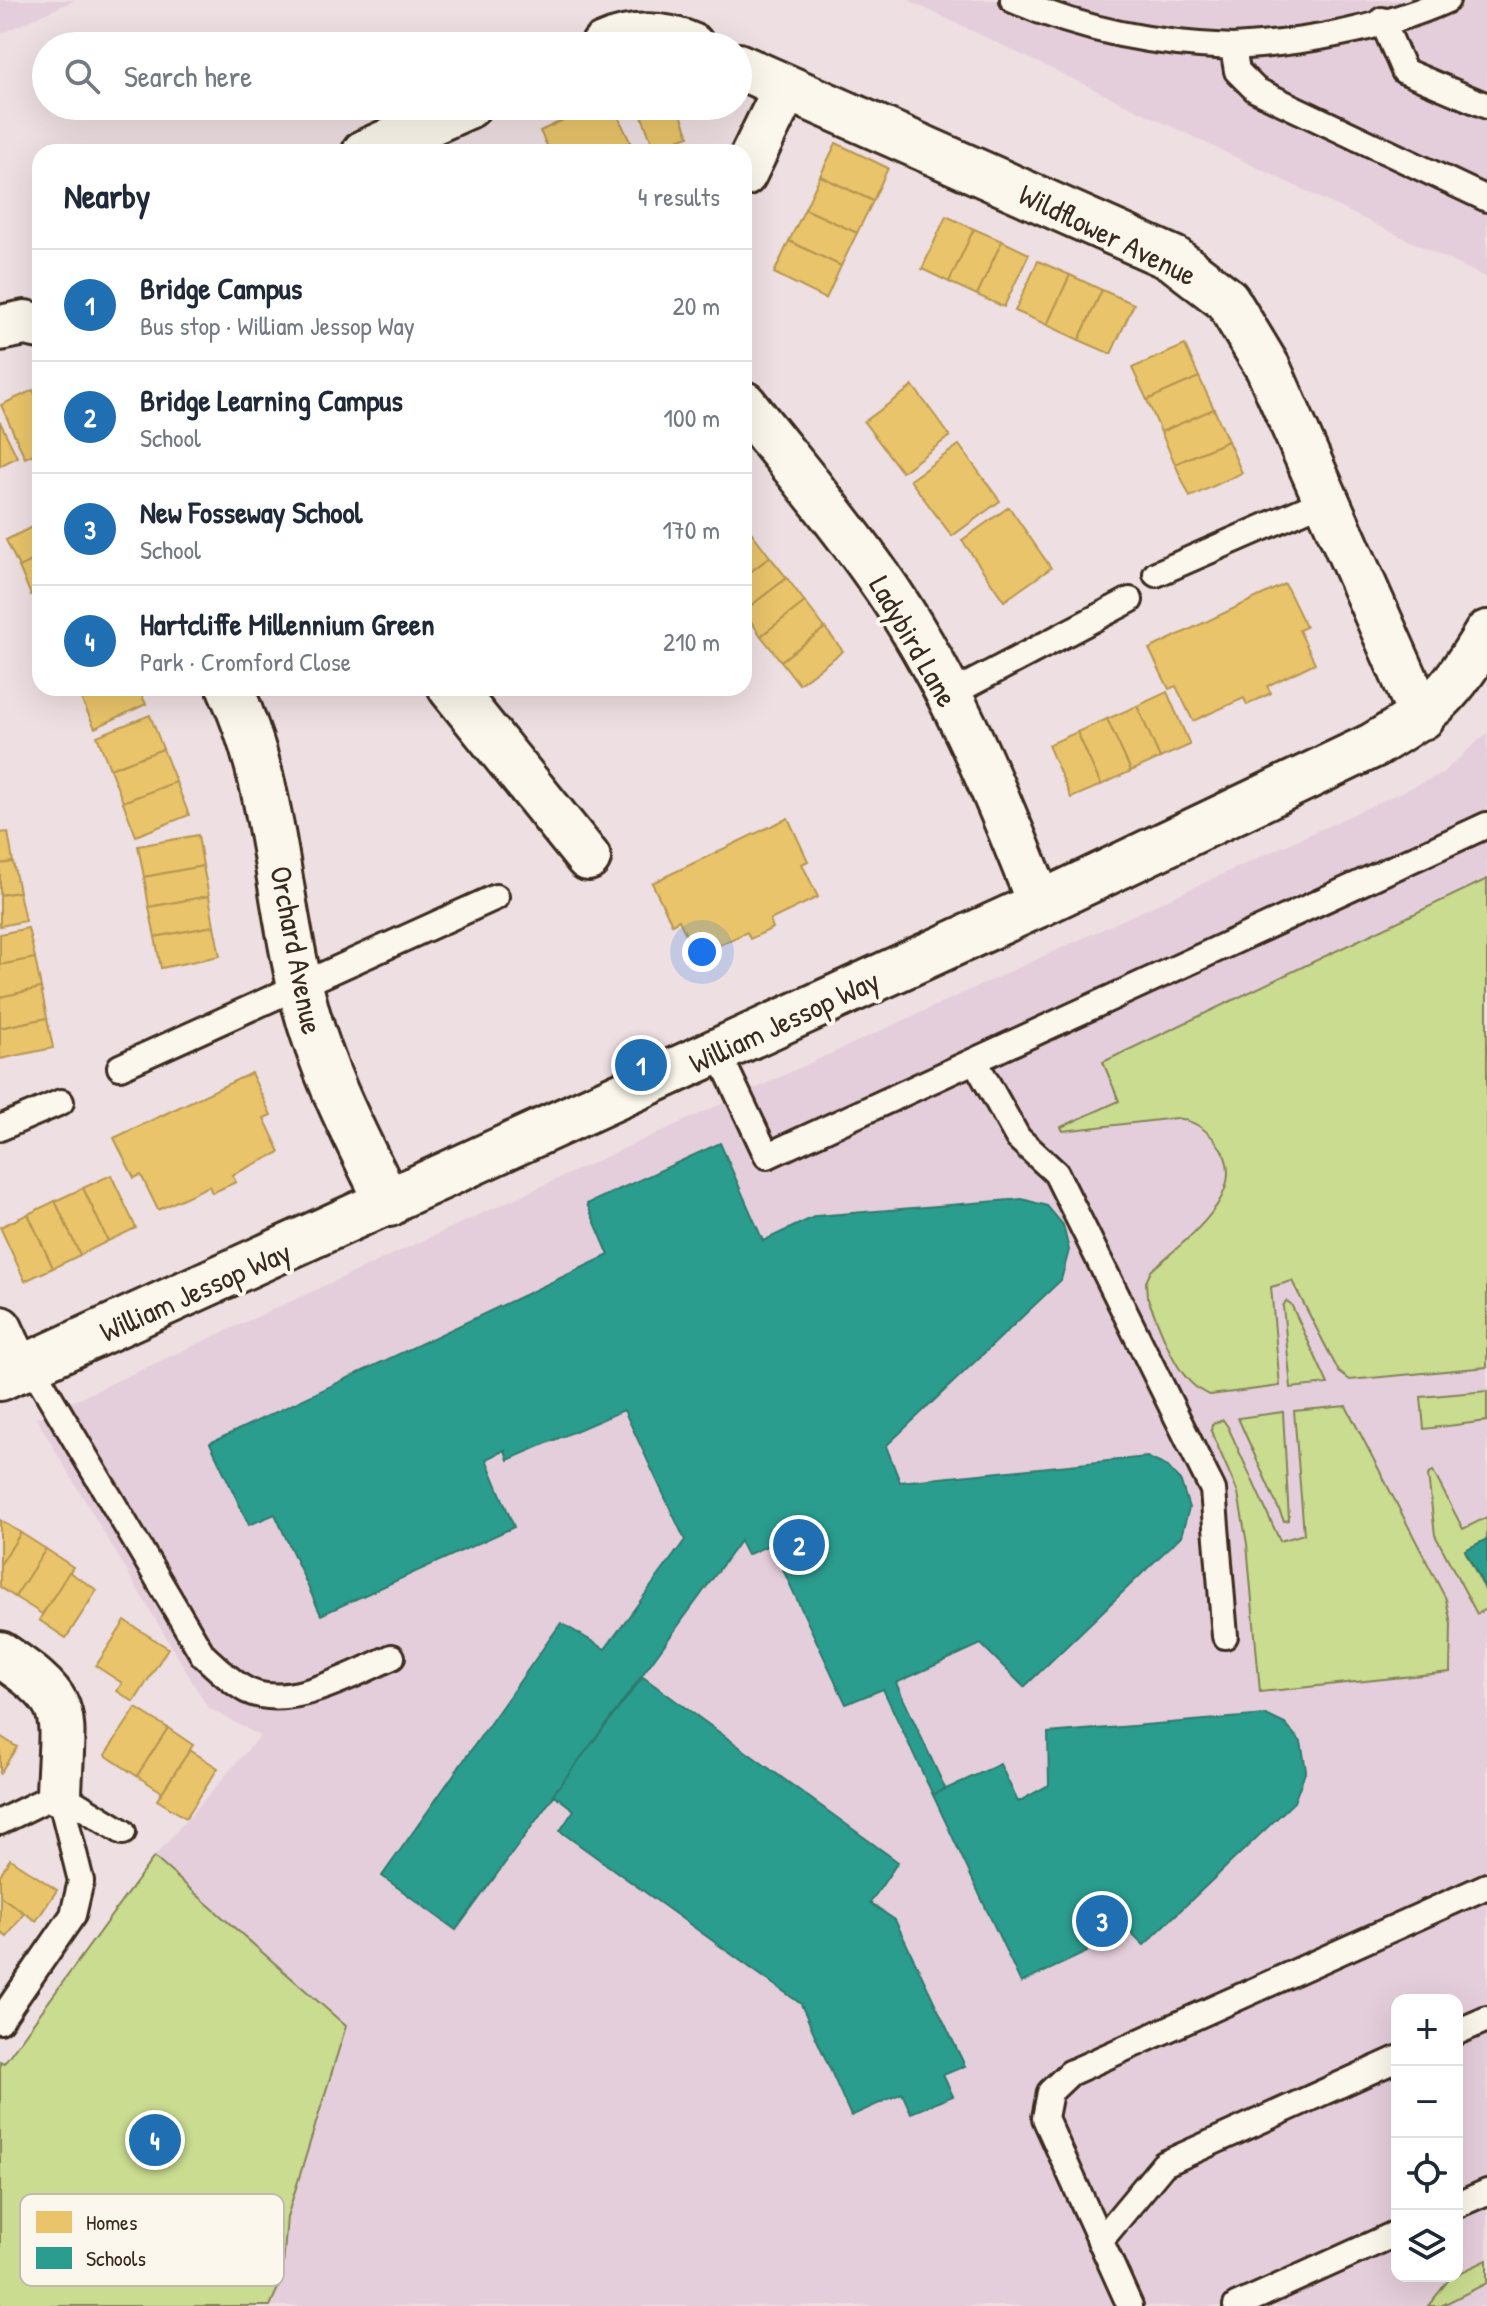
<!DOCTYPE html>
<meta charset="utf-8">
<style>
body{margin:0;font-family:"Patrick Hand",sans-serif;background:#f2f2f3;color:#1f2937}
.controls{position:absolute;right:24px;bottom:24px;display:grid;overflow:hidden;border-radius:16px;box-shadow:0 8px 32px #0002}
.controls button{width:72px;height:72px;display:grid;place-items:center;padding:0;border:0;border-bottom:2px solid #e0e1e3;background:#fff;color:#1f2937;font:40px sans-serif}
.you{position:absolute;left:702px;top:952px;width:28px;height:28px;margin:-20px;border:6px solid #fff;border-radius:50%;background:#1a73e8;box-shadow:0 0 0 12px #1a73e833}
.badge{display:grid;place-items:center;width:52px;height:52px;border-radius:50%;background:#1f6fb2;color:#fff;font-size:26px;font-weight:700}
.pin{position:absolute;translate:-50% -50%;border:4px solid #fff;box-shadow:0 2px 8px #0006}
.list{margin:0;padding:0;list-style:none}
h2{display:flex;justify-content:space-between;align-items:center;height:104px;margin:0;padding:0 32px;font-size:34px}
h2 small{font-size:26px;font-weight:400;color:#747a83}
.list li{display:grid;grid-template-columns:52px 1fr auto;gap:24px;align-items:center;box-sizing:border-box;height:112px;padding:0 32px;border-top:2px solid #e0e1e3}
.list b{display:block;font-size:30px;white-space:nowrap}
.list p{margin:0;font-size:26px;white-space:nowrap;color:#747a83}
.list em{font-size:26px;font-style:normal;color:#747a83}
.icon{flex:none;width:44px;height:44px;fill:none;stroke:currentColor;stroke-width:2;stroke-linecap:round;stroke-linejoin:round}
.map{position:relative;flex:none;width:1487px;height:2306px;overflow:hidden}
.search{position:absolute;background:#fff;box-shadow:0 8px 32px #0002;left:32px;top:32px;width:720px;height:88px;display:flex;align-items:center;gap:20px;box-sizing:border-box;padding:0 28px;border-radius:44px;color:#747a83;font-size:30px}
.panel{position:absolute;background:#fff;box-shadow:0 8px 32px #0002;left:32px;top:144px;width:720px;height:552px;border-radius:24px}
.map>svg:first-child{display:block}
.built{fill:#e5cedb;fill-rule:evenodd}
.green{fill:#cadc90;stroke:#828357;stroke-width:2}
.homes{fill:#e9c46a;stroke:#b59653;stroke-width:2}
.schools{fill:#2a9d8f;stroke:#2f7a6d;stroke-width:2}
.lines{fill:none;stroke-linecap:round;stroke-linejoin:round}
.lane-casing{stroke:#3b2a1e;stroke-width:30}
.street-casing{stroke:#3b2a1e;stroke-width:50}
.lane{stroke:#fbf7ec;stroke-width:24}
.street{stroke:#fbf7ec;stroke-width:44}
.labels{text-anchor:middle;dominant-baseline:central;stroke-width:8;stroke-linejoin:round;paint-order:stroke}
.street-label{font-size:30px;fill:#3b2a1e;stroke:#fbf7ec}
.key{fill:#fbf7ec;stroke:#c1baae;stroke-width:2}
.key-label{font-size:22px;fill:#3b2a1e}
</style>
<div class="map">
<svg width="1487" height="2306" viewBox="0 0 1487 2306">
<rect width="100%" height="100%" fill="#eedfe2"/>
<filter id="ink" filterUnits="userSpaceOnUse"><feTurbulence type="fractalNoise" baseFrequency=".0125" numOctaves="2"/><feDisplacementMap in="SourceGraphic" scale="16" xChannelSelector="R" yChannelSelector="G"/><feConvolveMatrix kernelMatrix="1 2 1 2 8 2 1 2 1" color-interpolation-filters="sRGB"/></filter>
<g filter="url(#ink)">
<g class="built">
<polygon points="0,0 75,0 0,34"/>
<polygon points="908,0 1487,0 1487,278"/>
<path d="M1487 733V2306H270L282 2279 287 2217 346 2026 154 1857 260 1736 208 1708 36 1418 1441 774ZM1397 2000H1457V2276H1397Z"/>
</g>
<g class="green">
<path d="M1487 879V1367L1350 1380 1339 1372 1292 1281 1271 1287 1280 1386 1210 1395C1175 1383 1162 1329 1147 1297L1146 1282 1151 1271C1182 1242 1256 1192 1217 1143 1205 1128 1194 1121 1176 1118L1063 1131 1061 1127 1119 1101 1103 1062Z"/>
<polygon points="1286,1301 1291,1304 1328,1384 1291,1388 1283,1306"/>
<polygon points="1487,1391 1487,1421 1424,1429 1421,1397"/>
<polygon points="1346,1406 1446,1599 1451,1624 1450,1672 1260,1692 1247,1544 1238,1493 1211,1431 1212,1424 1223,1420 1228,1427 1280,1541 1304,1534 1294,1411"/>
<polygon points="1283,1412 1289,1520 1284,1521 1238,1418"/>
<polygon points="1433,1471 1463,1529 1487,1517 1487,1539 1465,1551 1487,1594 1487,1609 1477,1614 1435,1535 1428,1475"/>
<polygon points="154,1857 346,2026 287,2217 282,2279 270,2306 0,2306 0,2061 4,2063"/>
<polygon points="1487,2260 1487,2283 1441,2306 1428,2306 1451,2277"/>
</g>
<g class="homes">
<polygon points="586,106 613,106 635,152 550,152 540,131 587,109"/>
<polygon points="638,106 678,106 689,136 654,148"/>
<polygon points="836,143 888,168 873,201 820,176"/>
<polygon points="820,176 873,201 857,233 805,209"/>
<polygon points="805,209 857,233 841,266 789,241"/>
<polygon points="946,216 974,229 949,282 922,269"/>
<polygon points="974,229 1002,241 977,295 949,282"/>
<polygon points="789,241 841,266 826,299 774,273"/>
<polygon points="1002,241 1029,254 1004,307 977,295"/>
<polygon points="1038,261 1070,275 1047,325 1015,311"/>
<polygon points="1070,275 1102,290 1079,340 1047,325"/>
<polygon points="1102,290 1134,304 1111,354 1079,340"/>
<polygon points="1185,345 1199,377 1147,400 1132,368"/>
<polygon points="1199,377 1214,409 1161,432 1147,400"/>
<polygon points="913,386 950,436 902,472 864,422"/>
<polygon points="33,390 40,405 40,451 25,458 1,405"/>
<polygon points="1214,409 1228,441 1175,464 1161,432"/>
<polygon points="0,422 17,457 0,466"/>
<polygon points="1228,441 1242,473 1190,497 1175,464"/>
<polygon points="959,445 1000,501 952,536 910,480"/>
<polygon points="1009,507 1051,568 1004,601 962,540"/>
<polygon points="40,523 40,557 19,567 6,540"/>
<polygon points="752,533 770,557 744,577 744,540"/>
<polygon points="40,557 40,591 31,595 19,567"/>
<polygon points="770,557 787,578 744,611 744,577"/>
<polygon points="787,578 805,602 761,636 744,611"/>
<polygon points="1285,584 1306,627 1299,630 1315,663 1267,686 1271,693 1247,705 1244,698 1193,721 1176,686 1169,689 1149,649"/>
<polygon points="805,602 825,628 781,661 761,636"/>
<polygon points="825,628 843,651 799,684 781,661"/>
<polygon points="104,688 138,688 146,704 95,728 81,699"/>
<polygon points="1167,692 1190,745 1160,758 1137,706"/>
<polygon points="1137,706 1160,758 1131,771 1107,719"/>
<polygon points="150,715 163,749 110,769 97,736"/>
<polygon points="1107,719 1131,771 1101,785 1077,732"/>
<polygon points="1077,732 1101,785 1071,798 1048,745"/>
<polygon points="163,749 176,782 123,802 110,769"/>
<polygon points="176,782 189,815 136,836 123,802"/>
<polygon points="788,818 808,861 802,864 818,897 770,920 773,928 750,939 747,932 696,956 679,920 672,924 652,883"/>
<polygon points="8,832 13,862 0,864 0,833"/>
<polygon points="198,835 203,866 144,877 138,846"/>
<polygon points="13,862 19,892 0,895 0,864"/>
<polygon points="203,866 209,896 149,907 144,877"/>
<polygon points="19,892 25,921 0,926 0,895"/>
<polygon points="209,896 214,926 155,937 149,907"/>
<polygon points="214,926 220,956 161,968 155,937"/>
<polygon points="28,928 35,958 0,965 0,934"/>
<polygon points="35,958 41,988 0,997 0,965"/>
<polygon points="41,988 47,1018 0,1028 0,997"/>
<polygon points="47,1018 53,1048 0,1059 0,1028"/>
<polygon points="251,1073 271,1115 264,1118 280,1152 232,1175 236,1182 212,1193 209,1186 158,1210 141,1175 134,1178 114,1138"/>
<polygon points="111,1175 136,1228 108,1241 83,1188"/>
<polygon points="83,1188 108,1241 80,1255 55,1201"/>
<polygon points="55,1201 80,1255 53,1268 28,1214"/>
<polygon points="28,1214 53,1268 25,1281 0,1227"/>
<polygon points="0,1520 21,1533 0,1565"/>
<polygon points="21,1533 46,1549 15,1597 0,1587 0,1565"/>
<polygon points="46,1549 73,1567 42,1614 15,1597"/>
<polygon points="69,1572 97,1590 66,1638 39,1620"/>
<polygon points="125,1621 168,1648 134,1702 117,1691 122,1683 96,1666"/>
<polygon points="136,1708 168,1728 137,1776 105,1755"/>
<polygon points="168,1728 193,1745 162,1792 137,1776"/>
<polygon points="0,1736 17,1747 0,1773"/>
<polygon points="190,1750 218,1768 186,1818 157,1800"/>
<polygon points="10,1859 57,1890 36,1921 0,1896 0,1875"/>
<polygon points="0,1896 24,1913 7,1937 0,1932"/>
</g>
<g class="schools">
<polygon points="720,1143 763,1241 816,1216 1022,1199 1047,1206 1063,1225 1069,1250 1061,1280 886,1446 900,1482 1147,1457 1168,1467 1181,1482 1189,1508 1181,1536 1024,1687 981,1644 896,1683 945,1788 933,1795 883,1689 846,1704 771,1544 747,1555 740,1541 456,1930 382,1876 561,1623 605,1649 685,1540 624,1410 508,1460 505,1450 486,1459 514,1527 321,1615 275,1514 249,1525 210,1443 609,1255 587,1204"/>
<polygon points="1487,1539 1487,1592 1465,1550"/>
<polygon points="643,1677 898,1862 870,1903 895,1920 965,2066 943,2075 953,2096 911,2113 902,2093 851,2116 801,2004 560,1831 574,1810 553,1794"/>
<polygon points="1266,1715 1285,1724 1301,1742 1306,1770 1294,1802 1144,1945 1102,1904 1072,1917 1087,1952 1021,1983 933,1795 1000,1764 1018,1802 1049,1785 1048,1733"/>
</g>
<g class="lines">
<g class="lane-casing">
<g id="lane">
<path d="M1013 0C1085 31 1154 44 1233 47L1237 71 1256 90 1487 199"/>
<polyline points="1382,20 1404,71 1487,106"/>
<path d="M1233 47C1304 43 1382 29 1447 0"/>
<polyline points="1156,574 1326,500"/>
<polyline points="947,696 1130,600"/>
<polyline points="718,1052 767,1156 1487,825"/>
<polyline points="976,1063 1018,1138 1056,1173 1213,1490 1225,1636"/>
<polyline points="120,1067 496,897"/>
<polyline points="0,1128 61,1102"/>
<path d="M31 1365 203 1655C215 1666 227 1678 241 1687 282 1715 353 1674 392 1657"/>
<polyline points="0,1822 59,1793 123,1832"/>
<polyline points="0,2021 73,1915 81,1881 59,1793"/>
<polyline points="1457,2032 1487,2019"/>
<polyline points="1457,2205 1487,2192"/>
<polyline points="1100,2241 1164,2164 1397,2059"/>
<polyline points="1130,2306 1045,2118 1050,2092 1070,2073 1487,1886"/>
<polyline points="1236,2306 1397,2233"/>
</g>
</g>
<g class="street-casing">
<g id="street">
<path d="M603 46C632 33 663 33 692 46"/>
<polyline points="738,66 1174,259 1227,300 1268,368 1422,717"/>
<polyline points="365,152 468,106"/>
<polyline points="744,174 786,88"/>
<polyline points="0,328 25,323 40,326"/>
<path d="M744 404C788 460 834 514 875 572 947 672 995 790 1040 904"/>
<path d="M230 688C275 785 276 888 301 990 319 1067 354 1134 389 1204"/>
<polyline points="451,688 588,858"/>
<polyline points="0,1329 19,1370"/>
<path d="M0 1378 1040 904 1374 745C1436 708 1450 695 1487 633"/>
<path d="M0 1654C74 1704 62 1709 59 1793"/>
</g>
</g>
<use href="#lane" class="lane"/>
<use href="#street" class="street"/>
</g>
</g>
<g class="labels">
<g class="street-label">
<text transform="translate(1108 234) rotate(26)">Wildflower Avenue</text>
<text transform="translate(914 641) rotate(60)">Ladybird Lane</text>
<text transform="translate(297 950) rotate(79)">Orchard Avenue</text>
<text transform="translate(784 1021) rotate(-25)">William Jessop Way</text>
<text transform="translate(195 1291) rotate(-24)">William Jessop Way</text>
</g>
</g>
<rect x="20" y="2194" width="264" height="92" rx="12" class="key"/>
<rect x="36" y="2211" width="36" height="22" fill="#e9c46a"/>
<rect x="36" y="2247" width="36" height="22" fill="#2a9d8f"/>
<g class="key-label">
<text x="86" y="2230">Homes</text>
<text x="86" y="2266">Schools</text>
</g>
</svg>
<div class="controls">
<button>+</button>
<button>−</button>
<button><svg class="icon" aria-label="locate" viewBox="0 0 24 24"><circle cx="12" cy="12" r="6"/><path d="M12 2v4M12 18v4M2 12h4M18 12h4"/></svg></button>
<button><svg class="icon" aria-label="layers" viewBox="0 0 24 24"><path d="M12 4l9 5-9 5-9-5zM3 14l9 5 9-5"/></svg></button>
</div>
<div class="you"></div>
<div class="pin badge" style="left:641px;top:1065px">1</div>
<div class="pin badge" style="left:799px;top:1545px">2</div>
<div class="pin badge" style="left:1102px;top:1921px">3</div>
<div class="pin badge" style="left:155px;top:2140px">4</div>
<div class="search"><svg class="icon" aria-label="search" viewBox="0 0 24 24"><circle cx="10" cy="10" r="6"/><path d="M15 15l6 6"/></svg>Search here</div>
<section class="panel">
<h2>Nearby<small>4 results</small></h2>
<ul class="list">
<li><span class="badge">1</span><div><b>Bridge Campus</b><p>Bus stop · William Jessop Way</p></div><em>20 m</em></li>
<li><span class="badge">2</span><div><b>Bridge Learning Campus</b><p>School</p></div><em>100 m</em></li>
<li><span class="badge">3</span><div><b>New Fosseway School</b><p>School</p></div><em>170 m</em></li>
<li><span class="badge">4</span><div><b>Hartcliffe Millennium Green</b><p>Park · Cromford Close</p></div><em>210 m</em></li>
</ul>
</section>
</div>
